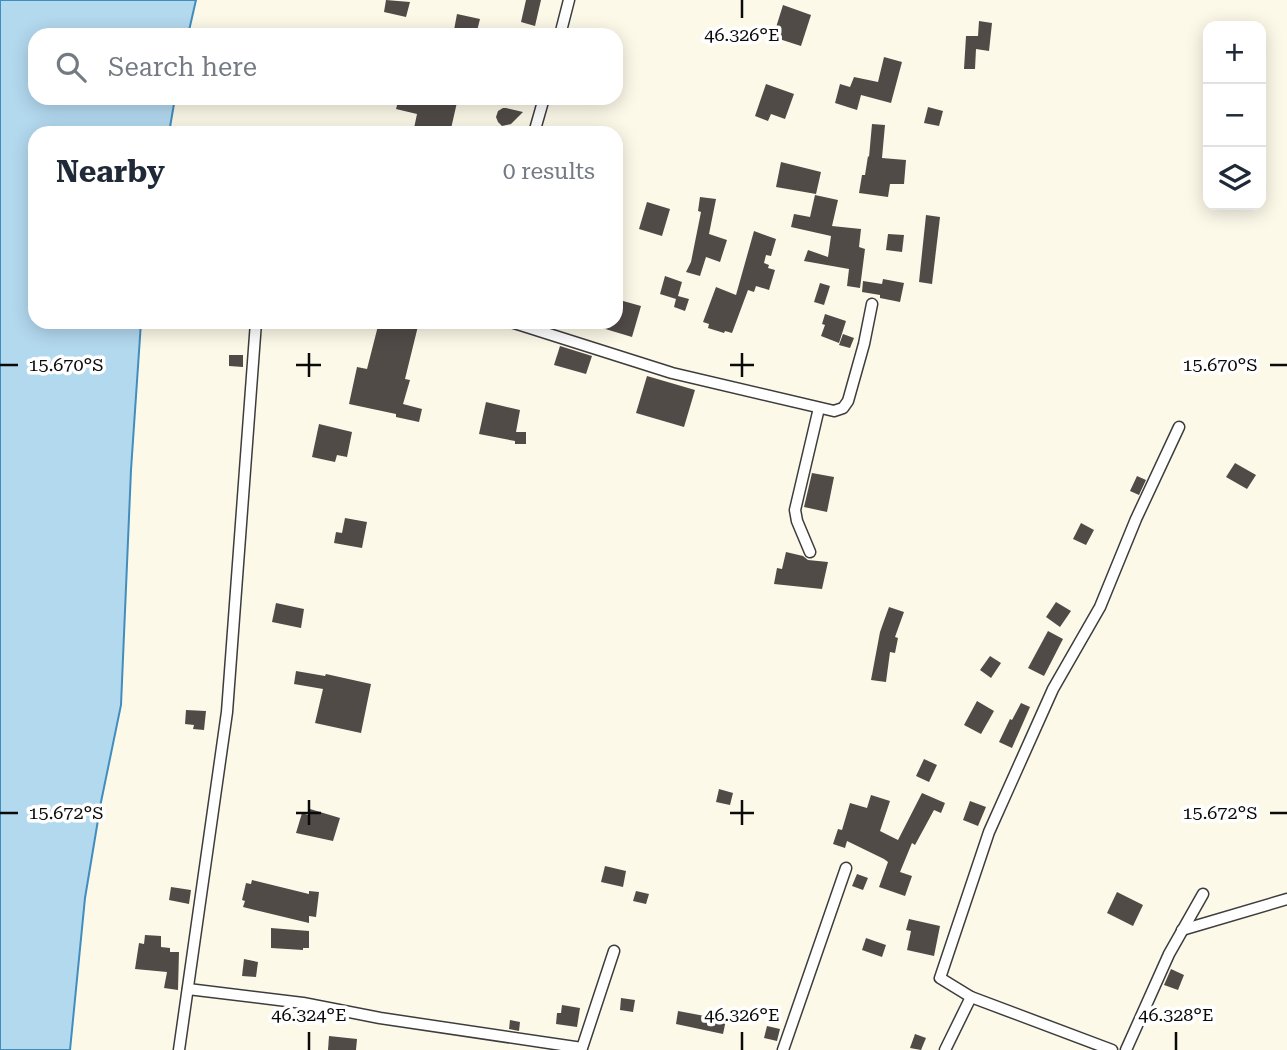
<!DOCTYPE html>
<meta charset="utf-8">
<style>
body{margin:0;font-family:"Roboto Serif",serif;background:#f6f6f7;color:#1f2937}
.controls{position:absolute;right:21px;top:21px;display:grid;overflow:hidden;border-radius:14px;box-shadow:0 4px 18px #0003}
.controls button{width:63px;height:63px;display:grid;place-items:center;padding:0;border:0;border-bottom:2px solid #e0e1e3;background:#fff;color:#1f2937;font:35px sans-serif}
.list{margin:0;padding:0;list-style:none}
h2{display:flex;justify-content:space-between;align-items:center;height:91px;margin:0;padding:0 28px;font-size:30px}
h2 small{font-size:23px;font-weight:400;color:#747a83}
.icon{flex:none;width:38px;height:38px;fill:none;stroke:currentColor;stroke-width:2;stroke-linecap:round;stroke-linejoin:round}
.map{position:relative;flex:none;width:1287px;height:1050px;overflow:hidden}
.search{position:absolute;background:#fff;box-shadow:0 4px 18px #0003;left:28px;top:28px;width:595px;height:77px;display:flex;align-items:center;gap:18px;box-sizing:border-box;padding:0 24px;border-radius:21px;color:#747a83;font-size:26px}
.panel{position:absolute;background:#fff;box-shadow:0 4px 18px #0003;left:28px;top:126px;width:595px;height:203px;border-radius:21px}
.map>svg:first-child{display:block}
.water{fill:#b3d9ef;stroke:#418dbe;stroke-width:2}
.building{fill:#514b48}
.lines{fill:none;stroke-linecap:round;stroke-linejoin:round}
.minor-casing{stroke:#3d3d3d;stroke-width:13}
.minor{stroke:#fff;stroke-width:10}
.ticks{fill:none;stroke:#0a0a0a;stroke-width:2.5}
.ticks-label{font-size:18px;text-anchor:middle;fill:#0a0a0a;stroke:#fff;stroke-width:7;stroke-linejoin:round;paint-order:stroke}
</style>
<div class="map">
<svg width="1287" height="1050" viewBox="0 0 1287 1050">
<rect width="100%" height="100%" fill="#fdf9e9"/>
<polygon class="water" points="0,0 196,0 188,35 35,35 35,98 175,98 169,133 35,133 35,322 141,322 131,470 121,705 101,802 85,898 70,1050 0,1050"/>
<g class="building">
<polygon points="386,0 410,2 406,17 384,12"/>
<polygon points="526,0 541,0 535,26 521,22"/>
<polygon points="783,5 811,15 801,46 773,37"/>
<polygon points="457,14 480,19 476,35 454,30"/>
<polygon points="979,21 992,23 989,51 976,49 975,69 964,69 966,36 978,36"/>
<polygon points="884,57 902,62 891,103 861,95 857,110 835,103 840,84 850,87 854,77 878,82"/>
<polygon points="766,84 794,94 785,119 771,114 768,121 755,116"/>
<polygon points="399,98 458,98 450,133 413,133 417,114 396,109"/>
<polygon points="928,107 943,111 939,126 924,123"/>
<polygon points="503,108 506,108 523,112 511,124 502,126 498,122 496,117 498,111"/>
<polygon points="872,124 885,125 882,158 906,160 904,184 890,184 888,197 859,193 862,175 865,175 868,156 869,157"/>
<polygon points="781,162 821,172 816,194 776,187"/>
<polygon points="815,195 838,200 832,226 861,229 859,247 865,249 860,288 847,286 849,269 804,261 808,250 828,257 831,236 791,227 794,214 810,217"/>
<polygon points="700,197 716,199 709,234 727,240 720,262 706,257 700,276 686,272 691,262 701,212 698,211"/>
<polygon points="647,202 670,209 662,236 639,229"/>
<polygon points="926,215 940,217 932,284 919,282"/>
<polygon points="754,231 776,239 771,256 766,255 764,263 769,265 768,268 775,270 769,290 756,286 754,292 748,290 732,333 725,331 724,333 708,328 709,324 703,322 716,287 736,295"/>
<polygon points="888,234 904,235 902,252 886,250"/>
<polygon points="665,276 682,282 678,296 689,299 685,311 674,307 676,299 660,294"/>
<polygon points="883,279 904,283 900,302 880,298 880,295 862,292 863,281 882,284"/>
<polygon points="820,283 830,286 824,305 814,302"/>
<polygon points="616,299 641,306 632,337 592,325 592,322 616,322"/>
<polygon points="825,314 846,321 839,343 821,336 825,325 822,324"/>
<polygon points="379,322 419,322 405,379 410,380 403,404 422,409 419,422 396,417 396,414 349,404 357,367 367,369"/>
<polygon points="843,334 854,338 850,348 839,345"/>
<polygon points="560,346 592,356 586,374 554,365"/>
<polygon points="229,355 243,355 243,367 229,366"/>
<polygon points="647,376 695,390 684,427 636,413"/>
<polygon points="486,402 520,410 516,432 526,432 526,444 515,444 515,441 479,434"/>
<polygon points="319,424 352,432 347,457 337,455 335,462 312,457"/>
<polygon points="1235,463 1256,475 1247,489 1226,477"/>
<polygon points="812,473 834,477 827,512 804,507"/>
<polygon points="1137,476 1146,480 1139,495 1130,491"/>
<polygon points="345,518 367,522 362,548 334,543 336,532 342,533"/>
<polygon points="1081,523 1094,530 1086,545 1073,539"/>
<polygon points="786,552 803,556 808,560 828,562 822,589 774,584 777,568 782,569"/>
<polygon points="1056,602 1071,611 1060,627 1046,617"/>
<polygon points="276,603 304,609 301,628 272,622"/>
<polygon points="889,607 904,612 895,637 898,638 895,653 890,652 886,682 871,680 880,632"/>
<polygon points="1048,631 1063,639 1044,676 1028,668"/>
<polygon points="990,656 1001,663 991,678 980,670"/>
<polygon points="296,671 325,676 326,674 371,684 361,733 315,723 323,689 294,684"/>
<polygon points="977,701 994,711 981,734 964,725"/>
<polygon points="1021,703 1030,707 1012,748 999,742 1010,719 1012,720"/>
<polygon points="186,710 206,711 204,730 193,729 194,725 185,724"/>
<polygon points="924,759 937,765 929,782 916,776"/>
<polygon points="719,789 733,793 730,805 716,802"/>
<polygon points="922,793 945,803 941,813 934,810 915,845 912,843 900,872 912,876 905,896 879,887 888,862 884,859 847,841 845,848 833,844 838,829 842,830 850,803 867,808 871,795 890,801 880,831 898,840"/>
<polygon points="970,801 986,807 978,826 963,820"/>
<polygon points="310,809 340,818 333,841 296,833 302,813 308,815"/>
<polygon points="605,866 626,871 623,887 601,882"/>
<polygon points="857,874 868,878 863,890 852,886"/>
<polygon points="252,880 309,894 309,891 319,892 316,917 309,916 309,923 243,907 245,901 242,900 246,883 251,884"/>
<polygon points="171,887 191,890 189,904 169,900"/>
<polygon points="636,891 649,894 646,904 633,901"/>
<polygon points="1117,892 1143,905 1133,926 1107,913"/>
<polygon points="909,919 940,926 934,956 907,950 911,931 906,930"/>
<polygon points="271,928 309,931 309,948 303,948 303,950 271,948"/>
<polygon points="145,935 161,936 161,947 170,948 170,952 179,952 178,990 164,988 167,972 135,969 139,943 144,944"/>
<polygon points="866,938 886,945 882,957 862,950"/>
<polygon points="244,959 258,962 256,977 242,976"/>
<polygon points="1171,969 1184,975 1178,990 1164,985"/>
<polygon points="621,998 635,1000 633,1012 620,1010"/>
<polygon points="562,1005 580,1008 577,1027 556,1024 557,1013 561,1013"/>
<polygon points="678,1011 726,1020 723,1034 676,1024"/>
<polygon points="510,1020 520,1022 519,1031 509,1029"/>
<polygon points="767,1026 780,1029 777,1041 764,1038"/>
<polygon points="915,1034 926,1038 921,1050 910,1048"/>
<polygon points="329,1036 357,1039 356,1050 328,1050"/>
</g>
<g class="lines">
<g class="minor-casing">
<g id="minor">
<polyline points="560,35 569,0"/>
<polyline points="534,133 544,98"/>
<polyline points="511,322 672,373 834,411 843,408 848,401 864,344 872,304"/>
<polyline points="810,552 797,521 795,510 819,408"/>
<polyline points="1182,930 1287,899"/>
<polyline points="188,989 303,1003 380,1018 582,1048 614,951"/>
<polyline points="971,997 940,978 989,832 1053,689 1100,607 1136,519 1179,427"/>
<polyline points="179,1050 227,712 256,322"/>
<polyline points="783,1050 846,868"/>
<polyline points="945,1050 971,997 1112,1050"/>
<polyline points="1126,1050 1169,954 1203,894"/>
</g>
</g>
<use href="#minor" class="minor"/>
</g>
<path class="ticks" d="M742 0V18M309 353V377M742 353V377M0 365H18M296 365H321M730 365H754M1270 365H1287M309 800V825M742 800V825M0 813H18M296 813H321M730 813H754M1270 813H1287M309 1032V1050M742 1032V1050M1176 1032V1050"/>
<g class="ticks-label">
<text x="742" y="41">46.326°E</text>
<text x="66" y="371">15.670°S</text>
<text x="1220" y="371">15.670°S</text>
<text x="66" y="819">15.672°S</text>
<text x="1220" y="819">15.672°S</text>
<text x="309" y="1021">46.324°E</text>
<text x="742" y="1021">46.326°E</text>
<text x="1176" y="1021">46.328°E</text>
</g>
</svg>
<div class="controls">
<button>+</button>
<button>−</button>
<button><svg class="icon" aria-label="layers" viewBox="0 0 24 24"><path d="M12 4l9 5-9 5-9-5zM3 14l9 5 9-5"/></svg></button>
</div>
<div class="search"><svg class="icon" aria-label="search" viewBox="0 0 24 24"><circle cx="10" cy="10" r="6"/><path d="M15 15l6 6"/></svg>Search here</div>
<section class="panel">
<h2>Nearby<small>0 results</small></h2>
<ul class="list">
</ul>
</section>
</div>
